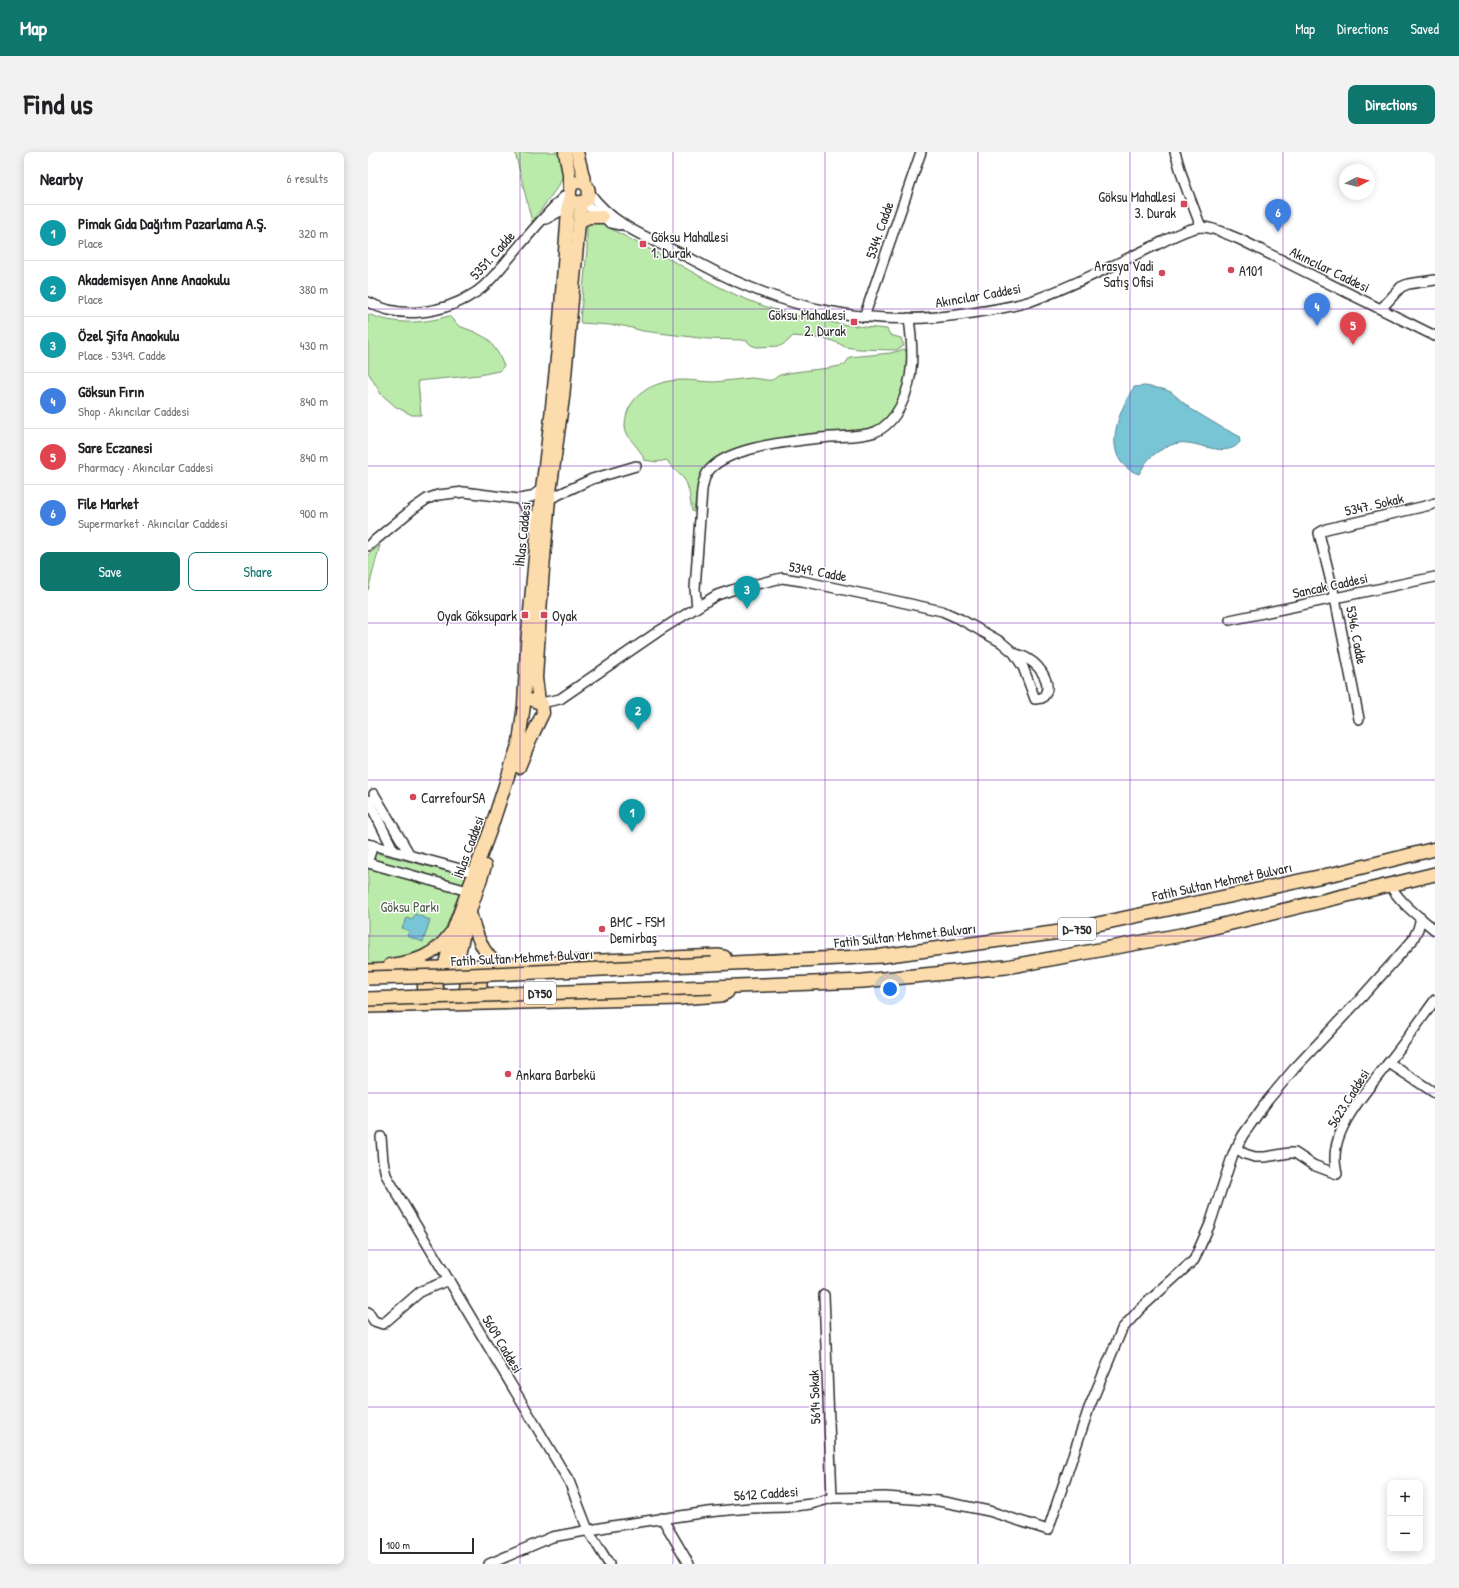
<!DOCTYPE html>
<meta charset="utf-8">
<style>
body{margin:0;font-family:"Patrick Hand",sans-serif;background:#f2f2f2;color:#202124}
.controls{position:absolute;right:12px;bottom:12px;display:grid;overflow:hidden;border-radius:8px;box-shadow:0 2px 10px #0003}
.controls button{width:36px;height:36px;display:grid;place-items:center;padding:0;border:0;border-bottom:1px solid #e0e0e0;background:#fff;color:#202124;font:20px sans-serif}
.compass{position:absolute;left:971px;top:12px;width:36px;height:36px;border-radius:50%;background:#fff;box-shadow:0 2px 10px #0003;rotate:83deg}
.scale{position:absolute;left:12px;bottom:10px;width:94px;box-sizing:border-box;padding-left:4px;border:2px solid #2b2b2b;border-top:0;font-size:11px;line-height:14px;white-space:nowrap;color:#2b2b2b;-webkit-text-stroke:3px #fff;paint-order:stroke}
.you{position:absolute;left:522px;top:837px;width:14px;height:14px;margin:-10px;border:3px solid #fff;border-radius:50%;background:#1a73e8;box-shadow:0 0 0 6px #1a73e833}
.badge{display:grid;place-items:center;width:26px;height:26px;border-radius:50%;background:#0f766e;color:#fff;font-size:13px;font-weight:700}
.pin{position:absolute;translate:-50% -33px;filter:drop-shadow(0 1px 2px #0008)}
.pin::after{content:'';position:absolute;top:21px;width:14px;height:12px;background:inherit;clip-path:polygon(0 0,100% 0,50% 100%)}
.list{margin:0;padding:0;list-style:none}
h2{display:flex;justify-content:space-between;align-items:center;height:52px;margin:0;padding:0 16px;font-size:17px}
h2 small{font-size:13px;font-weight:400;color:#757577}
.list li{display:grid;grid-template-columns:26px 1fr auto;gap:12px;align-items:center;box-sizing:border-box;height:56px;padding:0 16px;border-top:1px solid #e0e0e0}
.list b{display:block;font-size:15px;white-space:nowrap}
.list p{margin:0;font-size:13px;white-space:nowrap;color:#757577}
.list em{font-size:13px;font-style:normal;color:#757577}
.actions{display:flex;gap:8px;padding:12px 16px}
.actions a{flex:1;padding:9px 0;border:1px solid #0f766e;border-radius:8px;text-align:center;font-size:14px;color:#0f766e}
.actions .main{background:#0f766e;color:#fff}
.map{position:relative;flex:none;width:1067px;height:1412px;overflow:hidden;border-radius:8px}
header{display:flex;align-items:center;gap:24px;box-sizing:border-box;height:56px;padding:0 20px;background:#0f766e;color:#fff}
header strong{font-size:19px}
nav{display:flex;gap:22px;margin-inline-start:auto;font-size:14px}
.intro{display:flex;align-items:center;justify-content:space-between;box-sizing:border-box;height:96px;padding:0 24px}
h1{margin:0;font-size:28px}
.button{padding:10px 18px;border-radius:8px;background:#0f766e;color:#fff;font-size:14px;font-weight:700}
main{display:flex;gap:24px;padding:0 24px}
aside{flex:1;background:#fff;border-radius:8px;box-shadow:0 2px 10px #0003}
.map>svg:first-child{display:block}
.green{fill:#bbebaa;stroke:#738b6a}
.water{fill:#78c5d6;stroke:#598792}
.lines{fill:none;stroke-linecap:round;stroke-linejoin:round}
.minor-casing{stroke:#2b2b2b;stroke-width:12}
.major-casing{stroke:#2b2b2b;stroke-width:15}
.highway-casing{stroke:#2b2b2b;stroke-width:16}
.minor{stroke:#fff;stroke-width:9}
.major{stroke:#fcdcac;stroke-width:12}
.highway{stroke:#fcdcac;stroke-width:13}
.highway-bridge-casing{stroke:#2b2b2b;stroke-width:16;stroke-linecap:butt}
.highway-bridge{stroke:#fcdcac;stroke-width:13}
.grid{fill:none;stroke:#7b2cbf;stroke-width:1;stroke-opacity:0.55}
.poi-dot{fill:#d1495b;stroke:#fff;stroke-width:1.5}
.labels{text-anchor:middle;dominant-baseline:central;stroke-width:3;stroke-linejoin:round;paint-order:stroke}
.shield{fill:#fff;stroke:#6b6b6b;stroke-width:1}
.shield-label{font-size:13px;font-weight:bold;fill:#2b2b2b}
.poi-label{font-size:14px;fill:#2b2b2b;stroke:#fff;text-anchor:start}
.street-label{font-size:14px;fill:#2b2b2b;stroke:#fff}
.park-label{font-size:14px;fill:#4f5b4b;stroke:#fff}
</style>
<header>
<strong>Map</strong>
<nav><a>Map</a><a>Directions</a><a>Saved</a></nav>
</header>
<div class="intro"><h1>Find us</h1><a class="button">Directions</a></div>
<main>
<aside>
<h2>Nearby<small>6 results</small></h2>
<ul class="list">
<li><span class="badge" style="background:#0f9aa8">1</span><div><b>Pimak Gıda Dağıtım Pazarlama A.Ş.</b><p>Place</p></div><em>320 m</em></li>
<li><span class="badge" style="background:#0f9aa8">2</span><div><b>Akademisyen Anne Anaokulu</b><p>Place</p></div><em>380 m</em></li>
<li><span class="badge" style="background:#0f9aa8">3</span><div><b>Özel Şifa Anaokulu</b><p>Place · 5349. Cadde</p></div><em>430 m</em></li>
<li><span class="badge" style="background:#3f7fe0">4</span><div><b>Göksun Fırın</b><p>Shop · Akıncılar Caddesi</p></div><em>840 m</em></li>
<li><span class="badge" style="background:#e0444e">5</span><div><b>Sare Eczanesi</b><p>Pharmacy · Akıncılar Caddesi</p></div><em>840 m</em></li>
<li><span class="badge" style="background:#3f7fe0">6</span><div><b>File Market</b><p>Supermarket · Akıncılar Caddesi</p></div><em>900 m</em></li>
</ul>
<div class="actions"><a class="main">Save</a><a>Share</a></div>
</aside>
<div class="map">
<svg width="1067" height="1412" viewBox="0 0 1067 1412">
<rect width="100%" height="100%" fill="#fff"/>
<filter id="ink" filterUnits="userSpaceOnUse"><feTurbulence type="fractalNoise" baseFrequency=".025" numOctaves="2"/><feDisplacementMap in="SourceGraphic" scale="8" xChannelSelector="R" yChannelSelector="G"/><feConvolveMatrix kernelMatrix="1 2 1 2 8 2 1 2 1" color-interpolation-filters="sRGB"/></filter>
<g filter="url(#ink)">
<g class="green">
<polygon points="147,0 191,0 195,24 191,33 164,70"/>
<path d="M232 70C254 84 278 95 301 107 327 121 352 137 380 148 424 166 471 173 519 177L522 183 533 186 536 194 528 198 491 197 477 195 470 191 459 187 425 184 419 190 412 194 389 195 383 193 379 189 373 188 340 187 275 179 256 174 213 171 212 168 219 98V71Z"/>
<path d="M0 162C27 173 53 172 81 164L91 174 107 180 120 187 130 201 136 214 131 219 111 223 50 229 53 263H44L28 255 13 242 0 220Z"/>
<path d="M537 197C546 215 533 250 521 264 516 271 509 275 501 278L388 292 354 302 345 307 332 324 329 335 326 360 324 359C322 350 322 335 316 327 310 320 304 317 299 308L289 310 276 308C273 295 258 288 257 274 257 244 286 228 314 228 325 228 336 230 347 230 359 229 371 227 383 226 388 226 400 229 404 228 407 227 409 224 412 223 431 218 453 218 472 214L477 212 482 205 523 201Z"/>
<polygon points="12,393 0,438 0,403"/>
<polygon points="0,699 98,724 64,811 0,812"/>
</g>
<g class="water">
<path d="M777 234 795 237 803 240 823 257 853 275 871 284 872 290C858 308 829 288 811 291 801 292 788 300 781 307 777 311 774 317 771 322 731 309 749 261 766 235Z"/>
<polygon points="47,762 62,768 55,790 39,784 41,779 34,776 39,766 44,768"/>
</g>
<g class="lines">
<g class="minor-casing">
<g id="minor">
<polyline points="807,0 816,30 833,75"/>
<path d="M221 40C249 79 289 88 329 110 417 158 504 177 604 161 623 158 644 155 663 149 706 134 747 112 788 93 800 87 822 75 834 75 846 75 860 83 871 87L1067 184"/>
<polyline points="214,50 243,71 251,73"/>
<polyline points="178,67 205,52"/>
<path d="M0 150C17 159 35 162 53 160 71 158 90 152 105 142 118 135 128 121 138 110 158 86 178 61 201 40"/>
<polyline points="1013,157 1033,135 1040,132 1067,128"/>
<polyline points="496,165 553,0"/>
<polyline points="151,347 160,359 168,381"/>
<polyline points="181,347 224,327 268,314"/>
<polyline points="0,394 46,356 59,347 70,343 96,340 151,347 163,345 174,337"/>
<path d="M329 455 327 437 334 338C335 332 336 326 339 321 358 293 430 289 462 285 476 284 493 285 507 280 519 275 526 266 532 255 547 226 545 197 541 166"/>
<polyline points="862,468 1067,425"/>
<path d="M173 551 192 547 291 479 339 449 349 443 364 438 414 426 434 429 524 448 574 459 592 467 633 490 646 501 655 515 667 547 674 546C687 534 672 514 660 507 656 504 650 503 646 501"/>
<polyline points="991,567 967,446 951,381 958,377 1062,353 1067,351"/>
<polyline points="6,642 42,703"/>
<polyline points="0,648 26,699"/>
<polyline points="0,692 107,721"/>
<polyline points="0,708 5,693"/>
<polyline points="0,711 100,739"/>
<path d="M1022 733C1033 752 1050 764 1067 778"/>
<polyline points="1021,911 1067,941"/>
<polyline points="13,985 15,1009 18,1023 193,1316 201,1329 220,1378 241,1412"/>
<path d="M868 996 877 1002 887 1005H897L921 1001H927L945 1013 969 1022C968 1017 967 1012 967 1007 966 973 1002 935 1021 910 1037 890 1052 869 1067 848"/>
<polyline points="456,1143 464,1346"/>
<polyline points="0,1160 6,1169 15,1172 53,1139 81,1128"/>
<polyline points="294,1366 321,1412"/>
<polyline points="121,1412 184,1385 244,1374 340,1360 382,1356 418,1355 443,1352 464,1346 517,1345 571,1349 621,1359 680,1378 721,1256 754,1177 772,1157 826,1108 842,1072 865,1002 875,983 900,948 926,917 993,846 1044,789 1050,777 1053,766"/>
</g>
</g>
<g class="major-casing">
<g id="major">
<polyline points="209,0 217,32"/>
<path d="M202 38C203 34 206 30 211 30 227 31 222 57 206 49"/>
<polyline points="212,69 221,65 234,65"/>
<polyline points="171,549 168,526 174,430 181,347 195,246 213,50"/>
<polyline points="151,615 162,588 175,561 174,552 165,548"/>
<path d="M102 761C107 779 115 806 133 813"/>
<path d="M22 813C47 810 67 804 82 782"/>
<polyline points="88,815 99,768 117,714"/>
<polyline points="76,816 86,776 123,676 151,590 156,553 159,492 171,362 183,265 190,196 200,58 202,44 201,22 197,0"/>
</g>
</g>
<g class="highway-casing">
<g id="highway">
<polyline points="344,812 514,804 692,780 974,720 1067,697"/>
<path d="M76 816C64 831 66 836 77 852"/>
<path d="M121 816C107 825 110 842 123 850"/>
<path d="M46 817C60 825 60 843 47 852"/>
<polyline points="0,819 351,804 356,805"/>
<polyline points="344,835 495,829 638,815 813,783 1067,722"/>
<path d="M89 851C102 836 103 830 89 816"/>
<polyline points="0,854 311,846 353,843 359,840"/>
</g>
</g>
<use href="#minor" class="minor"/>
<use href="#major" class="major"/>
<use href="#highway" class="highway"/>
<g class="highway-bridge-casing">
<g id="highway-bridge">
<polyline points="0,826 79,824 344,812"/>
<polyline points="0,847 344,835"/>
</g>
</g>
<use href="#highway-bridge" class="highway-bridge"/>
</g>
</g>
<path class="grid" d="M152 0V1412M305 0V1412M457 0V1412M610 0V1412M762 0V1412M915 0V1412M0 157H1067M0 314H1067M0 471H1067M0 628H1067M0 784H1067M0 941H1067M0 1098H1067M0 1255H1067"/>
<g class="poi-dot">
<rect x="812" y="48" width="8" height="8" rx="2"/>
<rect x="271" y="88" width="8" height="8" rx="2"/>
<circle cx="863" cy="118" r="4"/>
<circle cx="794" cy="121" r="4"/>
<rect x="482" y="166" width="8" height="8" rx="2"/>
<rect x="153" y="459" width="8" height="8" rx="2"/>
<rect x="172" y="459" width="8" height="8" rx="2"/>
<circle cx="45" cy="645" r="4"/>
<circle cx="234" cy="777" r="4"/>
<circle cx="140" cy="922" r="4"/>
</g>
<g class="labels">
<g class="shield">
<rect x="690" y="766" width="38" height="22" rx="3"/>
<rect x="156" y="830" width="32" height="22" rx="3"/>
</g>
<g class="shield-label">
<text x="709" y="777">D-750</text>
<text x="172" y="841">D750</text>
</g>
<g class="poi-label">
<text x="808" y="44" text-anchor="end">Göksu Mahallesi<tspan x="808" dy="16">3. Durak</tspan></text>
<text x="283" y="84">Göksu Mahallesi<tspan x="283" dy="16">1. Durak</tspan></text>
<text x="786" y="113" text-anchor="end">Arasya Vadi<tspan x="786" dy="16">Satış Ofisi</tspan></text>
<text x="871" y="118">A101</text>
<text x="478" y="162" text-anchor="end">Göksu Mahallesi<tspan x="478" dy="16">2. Durak</tspan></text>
<text x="149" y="463" text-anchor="end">Oyak Göksupark</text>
<text x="184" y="463">Oyak</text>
<text x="53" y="645">CarrefourSA</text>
<text x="242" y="769">BMC - FSM<tspan x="242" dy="16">Demirbaş</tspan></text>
<text x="148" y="922">Ankara Barbekü</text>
</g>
<g class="street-label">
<text transform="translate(511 78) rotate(-71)">5344. Cadde</text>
<text transform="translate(124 103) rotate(-48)">5351. Cadde</text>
<text transform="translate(962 117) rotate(26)">Akıncılar Caddesi</text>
<text transform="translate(610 143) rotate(-10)">Akıncılar Caddesi</text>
<text transform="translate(1006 352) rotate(-13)">5347. Sokak</text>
<text transform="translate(154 382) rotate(-84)">İhlas Caddesi</text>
<text transform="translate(450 419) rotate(10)">5349. Cadde</text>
<text transform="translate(962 433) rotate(-12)">Sancak Caddesi</text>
<text transform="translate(989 483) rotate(79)">5346. Cadde</text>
<text transform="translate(100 695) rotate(-70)">İhlas Caddesi</text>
<text transform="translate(854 729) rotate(-12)">Fatih Sultan Mehmet Bulvarı</text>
<text transform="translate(537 783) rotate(-6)">Fatih Sultan Mehmet Bulvarı</text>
<text transform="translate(154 805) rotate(-3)">Fatih Sultan Mehmet Bulvarı</text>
<text transform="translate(980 946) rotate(-58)">5623 Caddesi</text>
<text transform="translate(135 1192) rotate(59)">5609 Caddesi</text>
<text transform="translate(446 1245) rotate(-92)">5614 Sokak</text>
<text transform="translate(398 1341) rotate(-4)">5612 Caddesi</text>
</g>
<g class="park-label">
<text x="42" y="754">Göksu Parkı</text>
</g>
</g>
</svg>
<div class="controls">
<button>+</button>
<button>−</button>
</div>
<svg class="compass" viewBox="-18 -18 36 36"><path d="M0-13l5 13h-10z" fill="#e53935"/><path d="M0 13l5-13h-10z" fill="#757577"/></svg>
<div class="scale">100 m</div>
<div class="you"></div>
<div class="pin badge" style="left:264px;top:680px;background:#0f9aa8">1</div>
<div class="pin badge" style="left:270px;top:578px;background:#0f9aa8">2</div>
<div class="pin badge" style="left:379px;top:457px;background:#0f9aa8">3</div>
<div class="pin badge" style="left:949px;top:174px;background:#3f7fe0">4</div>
<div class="pin badge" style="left:985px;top:193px;background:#e0444e">5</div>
<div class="pin badge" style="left:910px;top:80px;background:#3f7fe0">6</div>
</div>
</main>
